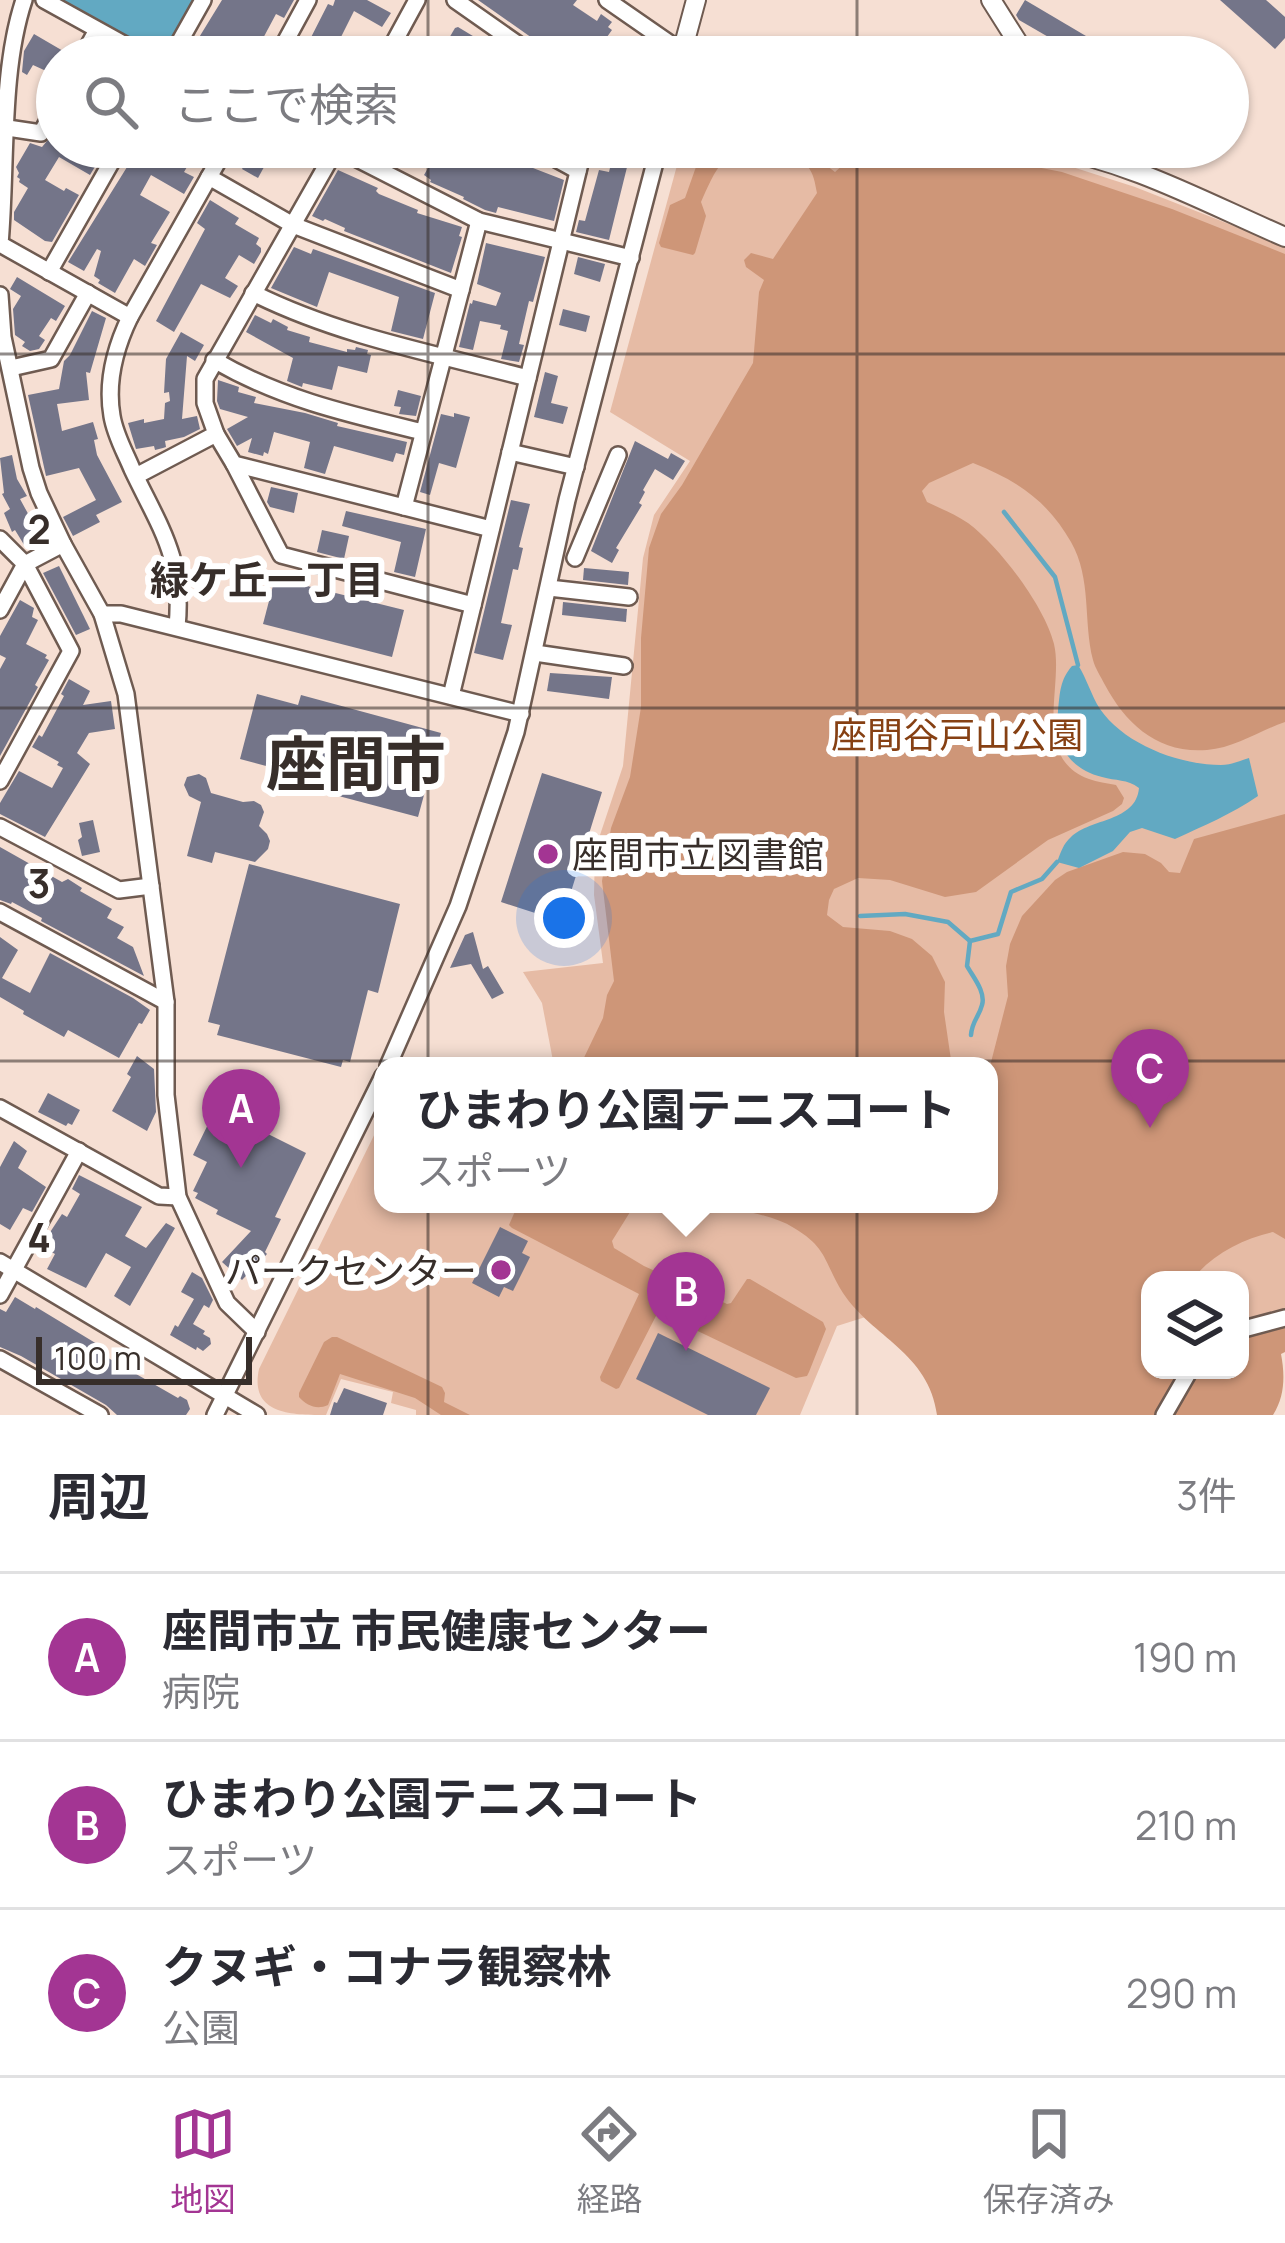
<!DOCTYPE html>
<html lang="ja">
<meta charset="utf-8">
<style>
body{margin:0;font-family:Manrope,"Noto Sans JP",sans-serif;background:#f2f2f3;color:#2b2b33}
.controls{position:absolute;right:36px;bottom:36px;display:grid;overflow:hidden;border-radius:24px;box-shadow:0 3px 9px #0004}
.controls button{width:108px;height:108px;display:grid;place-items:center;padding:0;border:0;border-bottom:3px solid #e1e1e2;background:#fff;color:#2b2b33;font:60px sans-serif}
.scale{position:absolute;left:36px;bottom:30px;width:216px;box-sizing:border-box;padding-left:12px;border:6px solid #372e2a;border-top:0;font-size:33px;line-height:42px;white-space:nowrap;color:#372e2a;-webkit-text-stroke:9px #fff;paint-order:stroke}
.you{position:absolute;left:564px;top:918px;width:42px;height:42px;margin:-30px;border:9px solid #fff;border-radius:50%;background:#1a73e8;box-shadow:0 0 0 18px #1a73e833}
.badge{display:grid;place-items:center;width:78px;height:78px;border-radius:50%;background:#a33593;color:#fff;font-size:39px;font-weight:700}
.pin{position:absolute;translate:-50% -99px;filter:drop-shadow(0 3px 6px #0008)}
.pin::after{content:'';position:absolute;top:63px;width:42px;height:36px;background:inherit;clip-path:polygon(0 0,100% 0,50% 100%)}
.popup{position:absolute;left:374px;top:1057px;width:624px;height:156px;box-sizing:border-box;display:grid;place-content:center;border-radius:24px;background:#fff;filter:drop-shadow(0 3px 9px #0005);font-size:39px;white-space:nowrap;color:#7c7c81}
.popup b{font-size:45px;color:#2b2b33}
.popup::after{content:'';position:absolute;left:50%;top:100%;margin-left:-24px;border:24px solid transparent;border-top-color:#fff}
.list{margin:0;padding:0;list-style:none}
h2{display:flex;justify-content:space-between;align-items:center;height:156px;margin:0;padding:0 48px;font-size:51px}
h2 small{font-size:39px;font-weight:400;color:#7c7c81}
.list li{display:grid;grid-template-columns:78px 1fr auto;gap:36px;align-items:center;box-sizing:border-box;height:168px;padding:0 48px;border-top:3px solid #e1e1e2}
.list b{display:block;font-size:45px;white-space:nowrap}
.list p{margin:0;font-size:39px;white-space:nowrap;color:#7c7c81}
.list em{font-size:39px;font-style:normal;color:#7c7c81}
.icon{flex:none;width:66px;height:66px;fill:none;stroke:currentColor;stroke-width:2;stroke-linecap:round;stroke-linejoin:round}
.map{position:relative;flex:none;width:1285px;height:1415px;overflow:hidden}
.search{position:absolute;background:#fff;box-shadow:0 3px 9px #0004;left:36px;right:36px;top:36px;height:132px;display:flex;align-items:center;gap:30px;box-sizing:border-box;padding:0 42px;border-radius:66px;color:#7c7c81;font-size:45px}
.sheet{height:660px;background:#fff}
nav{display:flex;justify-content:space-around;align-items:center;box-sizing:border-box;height:168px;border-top:3px solid #e1e1e2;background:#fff;font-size:33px;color:#7c7c81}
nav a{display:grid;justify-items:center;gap:6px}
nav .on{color:#a33593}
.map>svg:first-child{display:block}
.green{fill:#e6bba5}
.forest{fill:#ce9678}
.water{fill:#62a9c2}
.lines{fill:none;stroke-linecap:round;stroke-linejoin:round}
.stream{stroke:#62a9c2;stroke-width:4.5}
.building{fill:#747589}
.minor-casing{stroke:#6f5b51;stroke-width:20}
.major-casing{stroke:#6f5b51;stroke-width:22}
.minor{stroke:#fff;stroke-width:15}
.major{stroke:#fff;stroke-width:18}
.grid{fill:none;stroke:#372e2a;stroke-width:3;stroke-opacity:0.55}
.poi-dot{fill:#a33593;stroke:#fff;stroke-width:4.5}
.labels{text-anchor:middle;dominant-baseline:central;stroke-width:12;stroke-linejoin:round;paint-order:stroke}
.park-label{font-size:36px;fill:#864013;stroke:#fff}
.poi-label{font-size:36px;fill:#372e2a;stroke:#fff;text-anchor:start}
.neighbourhood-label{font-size:39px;font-weight:bold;fill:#372e2a;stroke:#fff}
.town-label{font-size:60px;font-weight:bold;fill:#372e2a;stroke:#fff}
.grid-label{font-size:39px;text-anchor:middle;font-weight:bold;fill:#372e2a;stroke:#fff;stroke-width:12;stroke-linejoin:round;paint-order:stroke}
</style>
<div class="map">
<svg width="1285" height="1415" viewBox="0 0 1285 1415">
<rect width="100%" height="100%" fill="#f6dfd3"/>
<path class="green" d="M682 147H957L1060 163 1135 187 1285 246V1312L1240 1326V1280H1150L1062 1255 837 1326 800 1415H416V1410L391 1403 393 1392 341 1379 326 1415C293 1415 249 1415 259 1369L383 1117V1204H989V1066H554L542 1003 523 972 603 963 594 895 595 850 623 766 643 558 654 515 690 461 610 412Z"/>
<g class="forest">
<path d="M703 147H802L835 172 863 147H933L1062 172 1172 209 1285 254V722C1259 731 1235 748 1207 750 1158 754 1126 724 1105 685 1101 677 1095 668 1093 660 1083 621 1092 579 1071 542 1047 500 1016 480 973 463L929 483 922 491 927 502C941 509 955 514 968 523 999 546 1045 607 1054 644 1064 686 1031 758 1089 779 1097 782 1107 783 1116 785L1124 798 1122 804 1113 811 1048 840 976 892 945 897 890 880 858 878 834 889 829 900 827 915 843 927 890 931 912 939 932 956 945 982 944 1012 951 1060 955 1066H580L603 1018 607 995 614 981 602 881 611 828 630 777 641 707V638L649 548 661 514 682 485 753 363 759 292 764 280 746 267 744 260 751 253 773 259 817 193C815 184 814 173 807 166 794 153 739 147 725 160 714 170 707 189 701 202L706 216 695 253 693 255 661 247 659 243 670 205 685 198Z"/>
<path d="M1285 814V1239L1273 1232C1242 1239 1211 1255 1192 1280H1150V1370H1240V1339L1273 1327 1285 1326V1352L1281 1354C1285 1375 1285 1396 1273 1415H937C929 1353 872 1337 843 1293 824 1263 828 1248 794 1228 772 1214 739 1211 714 1204H989V1070L1008 996 1006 966 1010 944 1022 916 1055 880 1067 872 1123 852 1145 854 1161 863 1169 872 1180 873 1194 839Z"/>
<polygon points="510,1204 635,1204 612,1241 614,1248 644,1266 727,1304 731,1303 747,1279 750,1279 823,1322 826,1329 809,1372 807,1376 796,1378 658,1312 619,1388 616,1389 601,1381 600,1377 639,1294 512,1228 509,1225 516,1209"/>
<path d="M332 1337H337L442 1387 445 1393 444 1402 470 1415H441L415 1398 340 1374 328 1405C317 1410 307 1406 299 1397V1393L324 1342Z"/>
</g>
<g class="water">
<polygon points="62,0 193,0 166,48 157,53"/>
<path d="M1078 665C1087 679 1091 695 1100 709 1124 744 1179 765 1221 765 1230 765 1240 761 1249 758L1258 796C1232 814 1203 826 1175 839L1142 828 1130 832 1113 851 1079 868 1057 862C1061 852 1063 844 1071 837 1091 818 1136 822 1139 788 1127 779 1116 781 1102 777 1069 769 1054 744 1058 711 1060 692 1060 680 1072 666Z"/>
</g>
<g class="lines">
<g class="stream">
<polyline points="1004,512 1055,577 1078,665"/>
<polyline points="860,916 905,914 948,922 970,941"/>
<path d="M971 1035C972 1021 979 1017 982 1005 986 992 973 977 967 966L970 941 998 934 1011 892 1042 879 1057 862"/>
</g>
</g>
<g class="building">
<polygon points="222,0 294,0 284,18 276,14 253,57 187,57"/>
<polygon points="335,0 367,0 391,13 382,27 354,11 333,53 330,55 323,50 319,57 301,57 328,4 333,6"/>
<polygon points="478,0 577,0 573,5 597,21 601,14 612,22 608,27 612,30 599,48 586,39 573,57 559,57"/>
<polygon points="1025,0 1108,49 1104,57 1083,57 1019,20 1016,15"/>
<polygon points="1220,0 1266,0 1285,17 1285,38 1275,49"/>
<polygon points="458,27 491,47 504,57 438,57 455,28"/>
<polygon points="34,34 70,55 70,57 57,57 57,76 33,65 27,75 22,72 24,51"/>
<polygon points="57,129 57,147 97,147 92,155 99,160 90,175 59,157 45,180 64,191 66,188 79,195 52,242 45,241 14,220 14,212 28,188 19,182 20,179 17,177 19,173 16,167 30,143 42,147"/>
<polygon points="134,147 187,147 196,152 184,172 194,177 184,194 151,175 140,195 170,212 151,243 157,245 145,266 134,259 115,293 98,283 100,280 94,276 101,251 97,249 84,271 68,262 132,159 128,157"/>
<polygon points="254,147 275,147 258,178 242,169"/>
<polygon points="440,147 496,147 527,160 535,166 533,168 564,180 554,221 498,207 496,213 485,210 463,199 464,197 430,182 431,180 424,175"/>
<polygon points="615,147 632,147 609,240 576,232 579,220 585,221 599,170 609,172"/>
<polygon points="338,170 378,188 376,191 379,194 418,210 417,213 462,227 459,236 462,237 451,273 344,231 345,228 325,219 323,221 312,216"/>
<polygon points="210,200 239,218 235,224 259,238 256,244 261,248 261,252 254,264 239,255 225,278 238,286 230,298 201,284 174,332 156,321 205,229 197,223"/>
<polygon points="486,243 545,257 533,302 529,301 519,344 524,345 519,362 501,359 508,331 500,329 501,325 480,321 473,350 459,347 470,303 472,304 473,300 496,306 501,293 477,284"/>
<polygon points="294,247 311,254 313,249 316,250 435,293 423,339 391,331 399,297 329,272 317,307 271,288"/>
<polygon points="578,257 605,264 600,282 574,274"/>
<polygon points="17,277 65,306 56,321 51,318 39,336 45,340 39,349 30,351 22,346 25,342 15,335 13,309 21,296 10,289"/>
<polygon points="563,309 590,316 586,332 559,325"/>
<polygon points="92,311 106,318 90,373 86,372 89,400 57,404 62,431 93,422 98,439 94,440 97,455 122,502 96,515 100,522 73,536 63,517 96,500 79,468 46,476 28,395 59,389 64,361 70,355"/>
<polygon points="255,315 271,323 273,319 288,327 287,330 310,337 309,342 347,352 347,349 355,350 356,347 368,350 367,354 371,355 367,373 338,366 332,390 303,383 302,387 287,381 293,358 246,332"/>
<polygon points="181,332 204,345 195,361 187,356 182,419 197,416 200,429 184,437 165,441 166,447 163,448 155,450 154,446 136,449 128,423 144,419 144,423 164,419 165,403 170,401 169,392 164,393 166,359"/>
<polygon points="545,372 558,376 551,403 568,407 563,424 534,417"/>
<polygon points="218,380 239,387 238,392 256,397 254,403 305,413 338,423 337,426 407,442 404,455 396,453 393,462 334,446 325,474 304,468 310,442 274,432 268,454 264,452 263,456 248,452 252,438 237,446 227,429 248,417 220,409 217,401"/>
<polygon points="398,390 421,396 416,416 399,414 401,407 394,406"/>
<polygon points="454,413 470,417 456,468 439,463 430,495 420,492 441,414 454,417"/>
<polygon points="635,441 668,459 671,453 685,461 673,480 655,469 643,490 645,492 639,503 642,505 616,548 619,550 612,563 591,551"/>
<polygon points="12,455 17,479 27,496 20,499 43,541 26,548 15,530 12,532 4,513 10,509 2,494 4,493 0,458"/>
<polygon points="271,487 298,493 294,513 270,507 267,502"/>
<polygon points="511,500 530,504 519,547 523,548 518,570 513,569 501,623 512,625 503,660 474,653"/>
<polygon points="346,511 426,529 415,577 394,572 401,542 342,526"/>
<polygon points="322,530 349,536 344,559 317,552"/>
<polygon points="59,566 90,629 76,635 43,573"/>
<polygon points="584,568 629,572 628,585 583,580"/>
<polygon points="275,578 404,610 392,657 263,624"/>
<polygon points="20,600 34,608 32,617 38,620 26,644 47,655 45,658 49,660 35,685 38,687 0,756 0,669 6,658 0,655 0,636"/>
<polygon points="563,602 627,609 626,622 562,615"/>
<polygon points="550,673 612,677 609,699 547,691"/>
<polygon points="69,679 90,691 83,705 111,701 115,729 89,733 77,753 90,764 45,837 0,814 0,803 19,771 52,788 63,768 57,765 59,762 32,747 39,735 42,737 64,696 61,694"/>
<polygon points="257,694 298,705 301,695 441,733 418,817 278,780 281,770 240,759"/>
<polygon points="542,773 602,792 570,895 574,896 566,923 501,902"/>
<polygon points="199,774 206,778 211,793 243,802 254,801 261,805 264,812 259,826 267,834 270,841 268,849 255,862 215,852 212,863 187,856 201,802 189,796 184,785 187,777"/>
<polygon points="93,820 100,852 82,856 78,840 82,837 79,823"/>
<polygon points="0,847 62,882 68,879 82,888 80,891 112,909 107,918 124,927 117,938 133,947 144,976 41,921 42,918 12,902 11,904 0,900"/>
<polygon points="249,864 400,904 378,993 368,990 350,1062 343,1060 341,1067 217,1035 220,1025 208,1022"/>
<polygon points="473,932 483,969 488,966 504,993 492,999 471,964 450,968 465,935"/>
<polygon points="0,937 18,950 2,978 30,993 50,953 133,998 150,1010 142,1024 139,1023 119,1058 68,1030 64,1037 23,1014 24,1011 0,997"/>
<polygon points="137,1056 154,1069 156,1112 147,1131 112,1111 131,1077 127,1074"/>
<polygon points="48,1093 80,1110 72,1125 68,1123 66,1126 38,1112"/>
<polygon points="216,1108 306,1153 275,1217 281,1219 265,1252 267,1254 242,1280 222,1262 251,1231 216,1214 218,1210 195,1198 198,1193 193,1191 207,1162 193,1155"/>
<polygon points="14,1141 27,1151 18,1168 46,1187 32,1212 23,1208 10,1230 0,1224 0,1167"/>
<polygon points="79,1175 142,1207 125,1236 146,1248 166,1223 175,1228 130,1306 114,1296 131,1267 106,1253 86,1288 47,1269 55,1254 41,1246 62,1214 67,1217 80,1194 72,1189"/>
<polygon points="500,1227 528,1241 522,1253 530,1257 513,1291 504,1287 499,1297 472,1283"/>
<polygon points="192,1272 202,1278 213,1300 209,1308 204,1305 193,1324 205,1331 203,1334 210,1338 211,1344 203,1351 197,1347 196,1350 170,1335 175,1325 178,1327 194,1299 181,1292"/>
<polygon points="15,1297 35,1309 36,1307 102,1347 106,1351 103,1355 178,1398 180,1396 187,1400 190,1409 186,1415 117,1415 106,1405 21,1356 0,1347 0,1309 6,1312"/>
<polygon points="658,1333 770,1388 756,1415 708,1415 636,1379"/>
<polygon points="344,1388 387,1403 383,1415 330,1415 334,1402 337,1403"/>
</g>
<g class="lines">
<g class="minor-casing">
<g id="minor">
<path d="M24 0C0 72 7 165 0 244L130 317"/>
<polyline points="44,0 147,57"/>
<polyline points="455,0 536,57"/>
<polyline points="607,0 682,52 681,57"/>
<polyline points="82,57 97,30"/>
<polyline points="171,57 203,0"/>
<polyline points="277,57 308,0"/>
<polyline points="386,57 417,0"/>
<polyline points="1,127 41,133 57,104"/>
<polyline points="534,147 578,171"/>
<polyline points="336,148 479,221 631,258"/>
<polyline points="209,177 293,225 461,290 479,221"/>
<polyline points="49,272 120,147"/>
<path d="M253 293C339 336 436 354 528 378"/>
<polyline points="0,295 3,337 31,468 39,493 63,544 102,614 126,694 166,1002 166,1095 178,1197 227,1303 257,1332"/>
<path d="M214 360C281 399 348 414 423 432"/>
<polyline points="11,368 51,359 88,293"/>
<polyline points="216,434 234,464 491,529"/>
<polyline points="510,452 576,467"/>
<polyline points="234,464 281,555 473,605"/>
<polyline points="136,476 216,434 205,403 205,379 337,147"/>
<polyline points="404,507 461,290"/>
<polyline points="0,539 25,564 0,610"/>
<polyline points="575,558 618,455"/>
<polyline points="549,588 629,597"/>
<polyline points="102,614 121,614 521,714"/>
<path d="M177 627C184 558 160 528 132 469 125 452 115 435 112 416 106 381 115 348 130 317L226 147"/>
<polyline points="535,653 624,666"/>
<polyline points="451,696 584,147"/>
<polyline points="0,781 71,651 25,564 63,544"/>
<polyline points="0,827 119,890 151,886"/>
<polyline points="0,912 166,1002"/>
<polyline points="388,1066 458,906 516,732 567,500 659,147"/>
<polyline points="0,1108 159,1196 178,1197"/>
<polyline points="0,1262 257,1415"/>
<polyline points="0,1295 79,1151"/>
<polyline points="1240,1330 1285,1318"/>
<polyline points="0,1359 100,1415"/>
<polyline points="215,1415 383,1076"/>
<polyline points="1164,1415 1190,1370"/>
</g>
</g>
<g class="major-casing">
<g id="major">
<polyline points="991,0 1027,57"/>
<polyline points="691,57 682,52 696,0"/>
<path d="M1045 147C1131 161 1206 203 1285 237"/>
</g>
</g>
<use href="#minor" class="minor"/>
<use href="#major" class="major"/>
</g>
<path class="grid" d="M428 0V57M857 0V57M428 147V1415M857 147V1415M0 354H1285M0 708H1285M0 1061H1285"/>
<g class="poi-dot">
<circle cx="548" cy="854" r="12"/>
<circle cx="501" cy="1270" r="12"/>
</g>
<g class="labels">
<g class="park-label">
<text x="957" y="734">座間谷戸山公園</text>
</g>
<g class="poi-label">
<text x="572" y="854">座間市立図書館</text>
<text x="477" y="1270" text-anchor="end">パークセンター</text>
</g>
<g class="neighbourhood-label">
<text x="267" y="579">緑ケ丘一丁目</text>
</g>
<g class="town-label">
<text x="356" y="763">座間市</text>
</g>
</g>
<g class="grid-label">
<text x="39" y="544">2</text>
<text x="39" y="898">3</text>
<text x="39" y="1252">4</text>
</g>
</svg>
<div class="controls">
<button><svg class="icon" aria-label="layers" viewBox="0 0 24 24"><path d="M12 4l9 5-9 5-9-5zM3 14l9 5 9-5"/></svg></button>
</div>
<div class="scale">100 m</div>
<div class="you"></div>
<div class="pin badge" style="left:241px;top:1168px">A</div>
<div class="pin badge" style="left:686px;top:1351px">B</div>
<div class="popup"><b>ひまわり公園テニスコート</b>スポーツ</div>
<div class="pin badge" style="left:1150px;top:1128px">C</div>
<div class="search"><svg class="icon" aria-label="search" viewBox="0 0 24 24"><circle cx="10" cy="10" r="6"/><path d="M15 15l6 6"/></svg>ここで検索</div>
</div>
<section class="sheet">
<h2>周辺<small>3件</small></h2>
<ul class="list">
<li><span class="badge">A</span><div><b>座間市立 市民健康センター</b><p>病院</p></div><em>190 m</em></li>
<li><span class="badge">B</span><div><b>ひまわり公園テニスコート</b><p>スポーツ</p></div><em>210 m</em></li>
<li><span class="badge">C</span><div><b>クヌギ・コナラ観察林</b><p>公園</p></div><em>290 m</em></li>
</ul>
</section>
<nav>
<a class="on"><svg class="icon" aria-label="map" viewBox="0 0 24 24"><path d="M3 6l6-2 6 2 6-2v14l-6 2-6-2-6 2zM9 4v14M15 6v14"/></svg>地図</a>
<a><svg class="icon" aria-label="directions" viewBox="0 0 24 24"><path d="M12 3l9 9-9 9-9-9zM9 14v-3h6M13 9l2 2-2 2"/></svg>経路</a>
<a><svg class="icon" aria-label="saved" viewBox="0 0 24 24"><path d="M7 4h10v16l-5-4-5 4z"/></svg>保存済み</a>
</nav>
